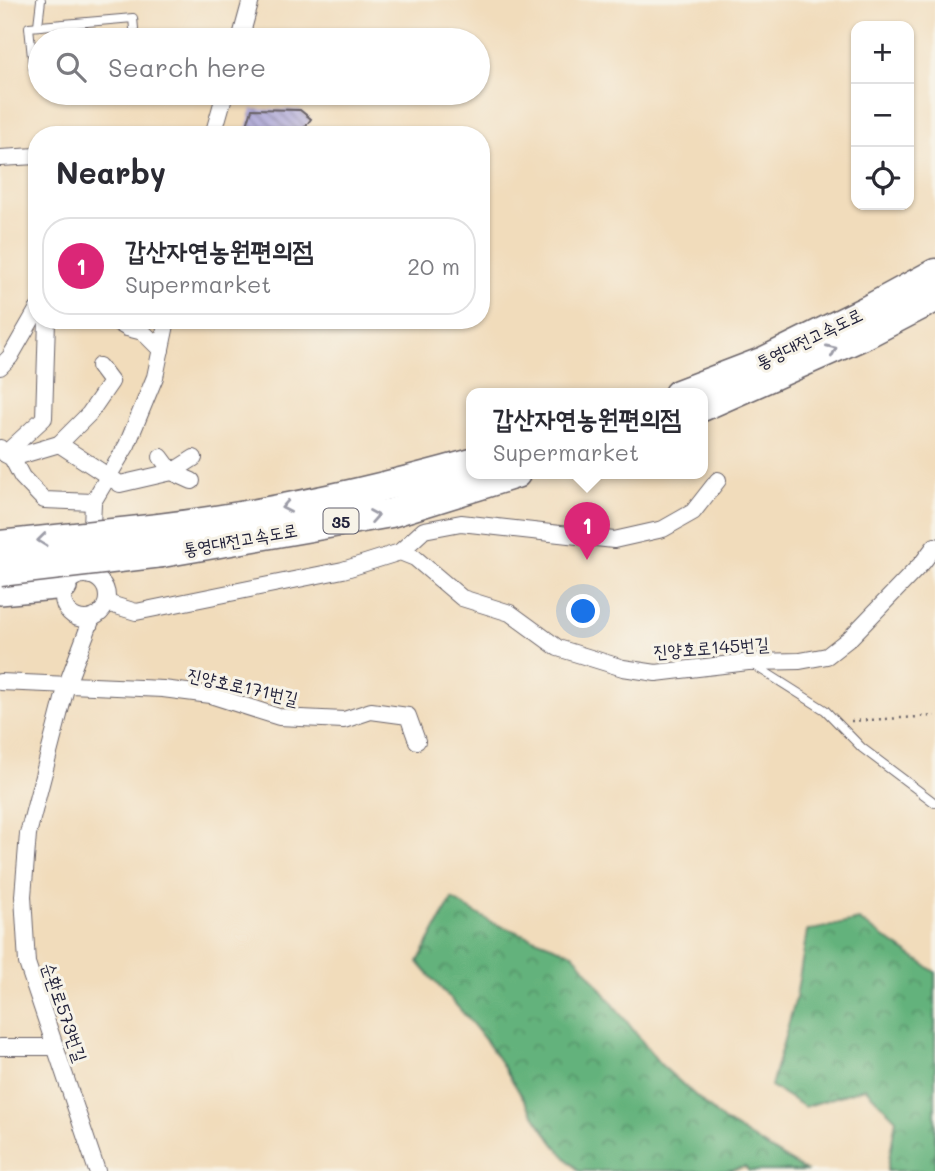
<!DOCTYPE html>
<meta charset="utf-8">
<style>
body{margin:0;font-family:Mali,"Poor Story",sans-serif;background:#f2f2f3;color:#2b2b33}
.controls{position:absolute;right:21px;top:21px;display:grid;overflow:hidden;border-radius:14px;box-shadow:0 2px 5px #0004}
.controls button{width:63px;height:63px;display:grid;place-items:center;padding:0;border:0;border-bottom:2px solid #e1e1e2;background:#fff;color:#2b2b33;font:35px sans-serif}
.you{position:absolute;left:584px;top:612px;width:24px;height:24px;margin:-18px;border:5px solid #fff;border-radius:50%;background:#1a73e8;box-shadow:0 0 0 10px #1a73e833}
.badge{display:grid;place-items:center;width:46px;height:46px;border-radius:50%;background:#db2777;color:#fff;font-size:23px;font-weight:700}
.pin{position:absolute;translate:-50% -58px;filter:drop-shadow(0 2px 4px #0008)}
.pin::after{content:'';position:absolute;top:37px;width:24px;height:21px;background:inherit;clip-path:polygon(0 0,100% 0,50% 100%)}
.popup{position:absolute;left:466px;top:388px;width:242px;height:91px;box-sizing:border-box;display:grid;place-content:center;border-radius:14px;background:#fff;filter:drop-shadow(0 2px 5px #0005);font-size:23px;white-space:nowrap;color:#7c7c81}
.popup b{font-size:26px;color:#2b2b33}
.popup::after{content:'';position:absolute;left:50%;top:100%;margin-left:-14px;border:14px solid transparent;border-top-color:#fff}
.list{margin:0;padding:0;list-style:none}
h2{display:flex;justify-content:space-between;align-items:center;height:91px;margin:0;padding:0 28px;font-size:30px}
h2 small{font-size:23px;font-weight:400;color:#7c7c81}
.list li{display:grid;grid-template-columns:46px 1fr auto;gap:21px;align-items:center;box-sizing:border-box;height:98px;margin:0 14px 14px;padding:0 14px;border:2px solid #e1e1e2;border-radius:28px}
.list b{display:block;font-size:26px;white-space:nowrap}
.list p{margin:0;font-size:23px;white-space:nowrap;color:#7c7c81}
.list em{font-size:23px;font-style:normal;color:#7c7c81}
.icon{flex:none;width:38px;height:38px;fill:none;stroke:currentColor;stroke-width:2;stroke-linecap:round;stroke-linejoin:round}
.map{position:relative;flex:none;width:935px;height:1171px;overflow:hidden}
.search{position:absolute;background:#fff;box-shadow:0 2px 5px #0004;left:28px;top:28px;width:462px;height:77px;display:flex;align-items:center;gap:18px;box-sizing:border-box;padding:0 24px;border-radius:38px;color:#7c7c81;font-size:26px}
.panel{position:absolute;background:#fff;box-shadow:0 2px 5px #0004;left:28px;top:126px;width:462px;height:203px;border-radius:28px}
.map>svg:first-child{display:block}
.forest{fill:url(#forest-crowns);stroke:#436a5c;stroke-width:2}
.building{fill:url(#building-back-hatch)}
.lines{fill:none;stroke-linecap:round;stroke-linejoin:round}
.lane-casing{stroke:#6a6368;stroke-width:10}
.street-casing{stroke:#6a6368;stroke-width:18}
.secondary-casing{stroke:#6a6368;stroke-width:24}
.highway-casing{stroke:#6a6368;stroke-width:31}
.path{stroke:#6a6368;stroke-width:2.5;stroke-dasharray:2 5;stroke-linecap:butt}
.lane{stroke:#fff;stroke-width:8}
.street{stroke:#fff;stroke-width:16}
.secondary{stroke:#fff;stroke-width:21}
.highway{stroke:#fff;stroke-width:28}
.highway-bridge-casing{stroke:#6a6368;stroke-width:31;stroke-linecap:butt}
.highway-bridge{stroke:#fff;stroke-width:28}
.oneway{stroke:#9c9ca7}
.labels{text-anchor:middle;dominant-baseline:central;stroke-width:6;stroke-linejoin:round;paint-order:stroke}
.shield{fill:#f7f3e8;stroke:#62616f;stroke-width:2}
.shield-label{font-size:16px;font-weight:bold;fill:#22223b}
.street-label{font-size:18px;fill:#22223b;stroke:#f7f3e8}
</style>
<div class="map">
<svg width="935" height="1171" viewBox="0 0 935 1171">
<defs>
<pattern id="forest-crowns" width="20" height="18" patternUnits="userSpaceOnUse" patternTransform="scale(1.75)"><rect width="20" height="18" fill="#64b27c"/><path d="M2 6a3 3 0 1 1 6 0M12 15a3 3 0 1 1 6 0" fill="none" stroke="#529067"/></pattern>
<pattern id="building-back-hatch" width="6" height="6" patternUnits="userSpaceOnUse" patternTransform="scale(1.75)"><rect width="6" height="6" fill="#b3add9"/><path d="M-1 5l2 2M0 0l6 6M5-1l2 2" fill="none" stroke="#918cb1"/></pattern>
</defs>
<rect width="100%" height="100%" fill="#f7f3e8"/>
<filter id="ink" filterUnits="userSpaceOnUse"><feTurbulence type="fractalNoise" baseFrequency=".0143" numOctaves="2"/><feDisplacementMap in="SourceGraphic" scale="14" xChannelSelector="R" yChannelSelector="G"/><feConvolveMatrix kernelMatrix="1 2 1 2 8 2 1 2 1" color-interpolation-filters="sRGB"/></filter>
<filter id="wash" filterUnits="userSpaceOnUse"><feTurbulence type="fractalNoise" baseFrequency=".00686" numOctaves="4" result="noise"/><feDisplacementMap in="SourceGraphic" scale="28" xChannelSelector="R" yChannelSelector="G"/><feGaussianBlur stdDeviation="1.57" result="paint"/><feColorMatrix in="noise" values="0 0 0 0 0 0 0 0 0 0 0 0 0 0 0 0 0 1.4 0 .05"/><feComposite in="paint" operator="in"/></filter>
<g filter="url(#wash)">
<rect width="100%" height="100%" fill="#f1dcbb"/>
<g class="forest">
<path d="M452 899 493 923 573 953 660 1064 724 1121 806 1171H749L745 1167 725 1171H579C539 1134 517 1082 485 1040 465 1012 439 988 418 962Z"/>
<polygon points="859,920 935,972 935,1171 887,1171 896,1119 865,1088 805,1107 771,1086 796,997 807,931"/>
</g>
<g id="blocks">
<polygon class="building" points="252,109 300,110 311,119 299,135 244,135"/>
</g>
</g>
<g filter="url(#ink)">
<use href="#blocks" fill-opacity="0" stroke="#6a6368" stroke-width="2"/>
<g class="lines">
<g class="lane-casing">
<g id="lane">
<polyline points="38,25 41,0"/>
<polyline points="40,67 33,67 29,27 133,18 135,40"/>
<polyline points="754,665 825,710 862,748 935,803"/>
</g>
</g>
<g class="street-casing">
<g id="street">
<polyline points="240,40 251,0"/>
<polyline points="213,135 225,93"/>
<polyline points="0,158 37,156"/>
<polyline points="114,320 127,328 143,332 161,350"/>
<polyline points="0,367 10,357 37,310"/>
<polyline points="59,444 89,414 111,382 99,366"/>
<polyline points="0,448 5,454 44,418 47,320"/>
<polyline points="5,454 12,458 22,477 44,500 93,502"/>
<polyline points="12,458 59,444 120,484 172,472 161,457"/>
<polyline points="192,481 172,472 194,458"/>
<polyline points="400,552 424,530 461,523 614,540 663,529 693,512 718,480"/>
<circle cx="85" cy="597" r="22"/>
<polyline points="90,576 93,502 127,445 155,377 167,320"/>
<polyline points="107,603 136,612 343,570 400,552 415,558 462,598 510,613 558,648 623,668 656,673 748,662 800,661 827,656 850,638 923,562 935,546"/>
<polyline points="92,618 67,684 28,834 23,896 27,963 97,1171"/>
<polyline points="0,682 163,689 210,695 279,717 344,720 371,711 408,716 417,741"/>
<polyline points="0,1047 56,1047"/>
</g>
</g>
<g class="secondary-casing">
<polyline id="secondary" points="0,594 66,588"/>
</g>
<g class="highway-casing">
<g id="highway">
<polyline points="678,394 764,361 867,310 935,273"/>
<polyline points="702,407 862,336 935,298"/>
<path d="M159 528C265 515 369 492 472 463"/>
<polyline points="162,553 391,513 516,474"/>
</g>
</g>
<polyline class="path" points="851,721 935,716"/>
<use href="#lane" class="lane"/>
<use href="#street" class="street"/>
<use href="#secondary" class="secondary"/>
<use href="#highway" class="highway"/>
<g class="highway-bridge-casing">
<g id="highway-bridge">
<polyline points="0,545 159,528"/>
<polyline points="0,572 162,553"/>
</g>
</g>
<use href="#highway-bridge" class="highway-bridge"/>
</g>
<defs><path id="oneway-chevron" d="M-2-3.5L2.5 0L-2 3.5" fill="none" stroke-width="1.6" stroke-linecap="round" stroke-linejoin="round" transform="scale(1.75)"/></defs>
<g class="oneway">
<use href="#oneway-chevron" transform="translate(832 350) rotate(-24)"/>
<use href="#oneway-chevron" transform="translate(286 507) rotate(169)"/>
<use href="#oneway-chevron" transform="translate(374 516) rotate(-10)"/>
<use href="#oneway-chevron" transform="translate(42 540) rotate(174)"/>
</g>
</g>
<g class="labels">
<rect class="shield" x="323.5" y="508.5" width="35" height="25" rx="5"/>
<g class="shield-label">
<text x="341" y="521">35</text>
</g>
<g class="street-label">
<text transform="translate(809 338) rotate(-26)">통영대전고속도로</text>
<text transform="translate(240 539) rotate(-10)">통영대전고속도로</text>
<text transform="translate(711 647) rotate(-4)">진양호로145번길</text>
<text transform="translate(243 686) rotate(13)">진양호로171번길</text>
<text transform="translate(65 1012) rotate(71)">순환로573번길</text>
</g>
</g>
</svg>
<div class="controls">
<button>+</button>
<button>−</button>
<button><svg class="icon" aria-label="locate" viewBox="0 0 24 24"><circle cx="12" cy="12" r="6"/><path d="M12 2v4M12 18v4M2 12h4M18 12h4"/></svg></button>
</div>
<div class="you"></div>
<div class="pin badge" style="left:587px;top:560px">1</div>
<div class="popup"><b>갑산자연농원편의점</b>Supermarket</div>
<div class="search"><svg class="icon" aria-label="search" viewBox="0 0 24 24"><circle cx="10" cy="10" r="6"/><path d="M15 15l6 6"/></svg>Search here</div>
<section class="panel">
<h2>Nearby<small></small></h2>
<ul class="list">
<li><span class="badge">1</span><div><b>갑산자연농원편의점</b><p>Supermarket</p></div><em>20 m</em></li>
</ul>
</section>
</div>
